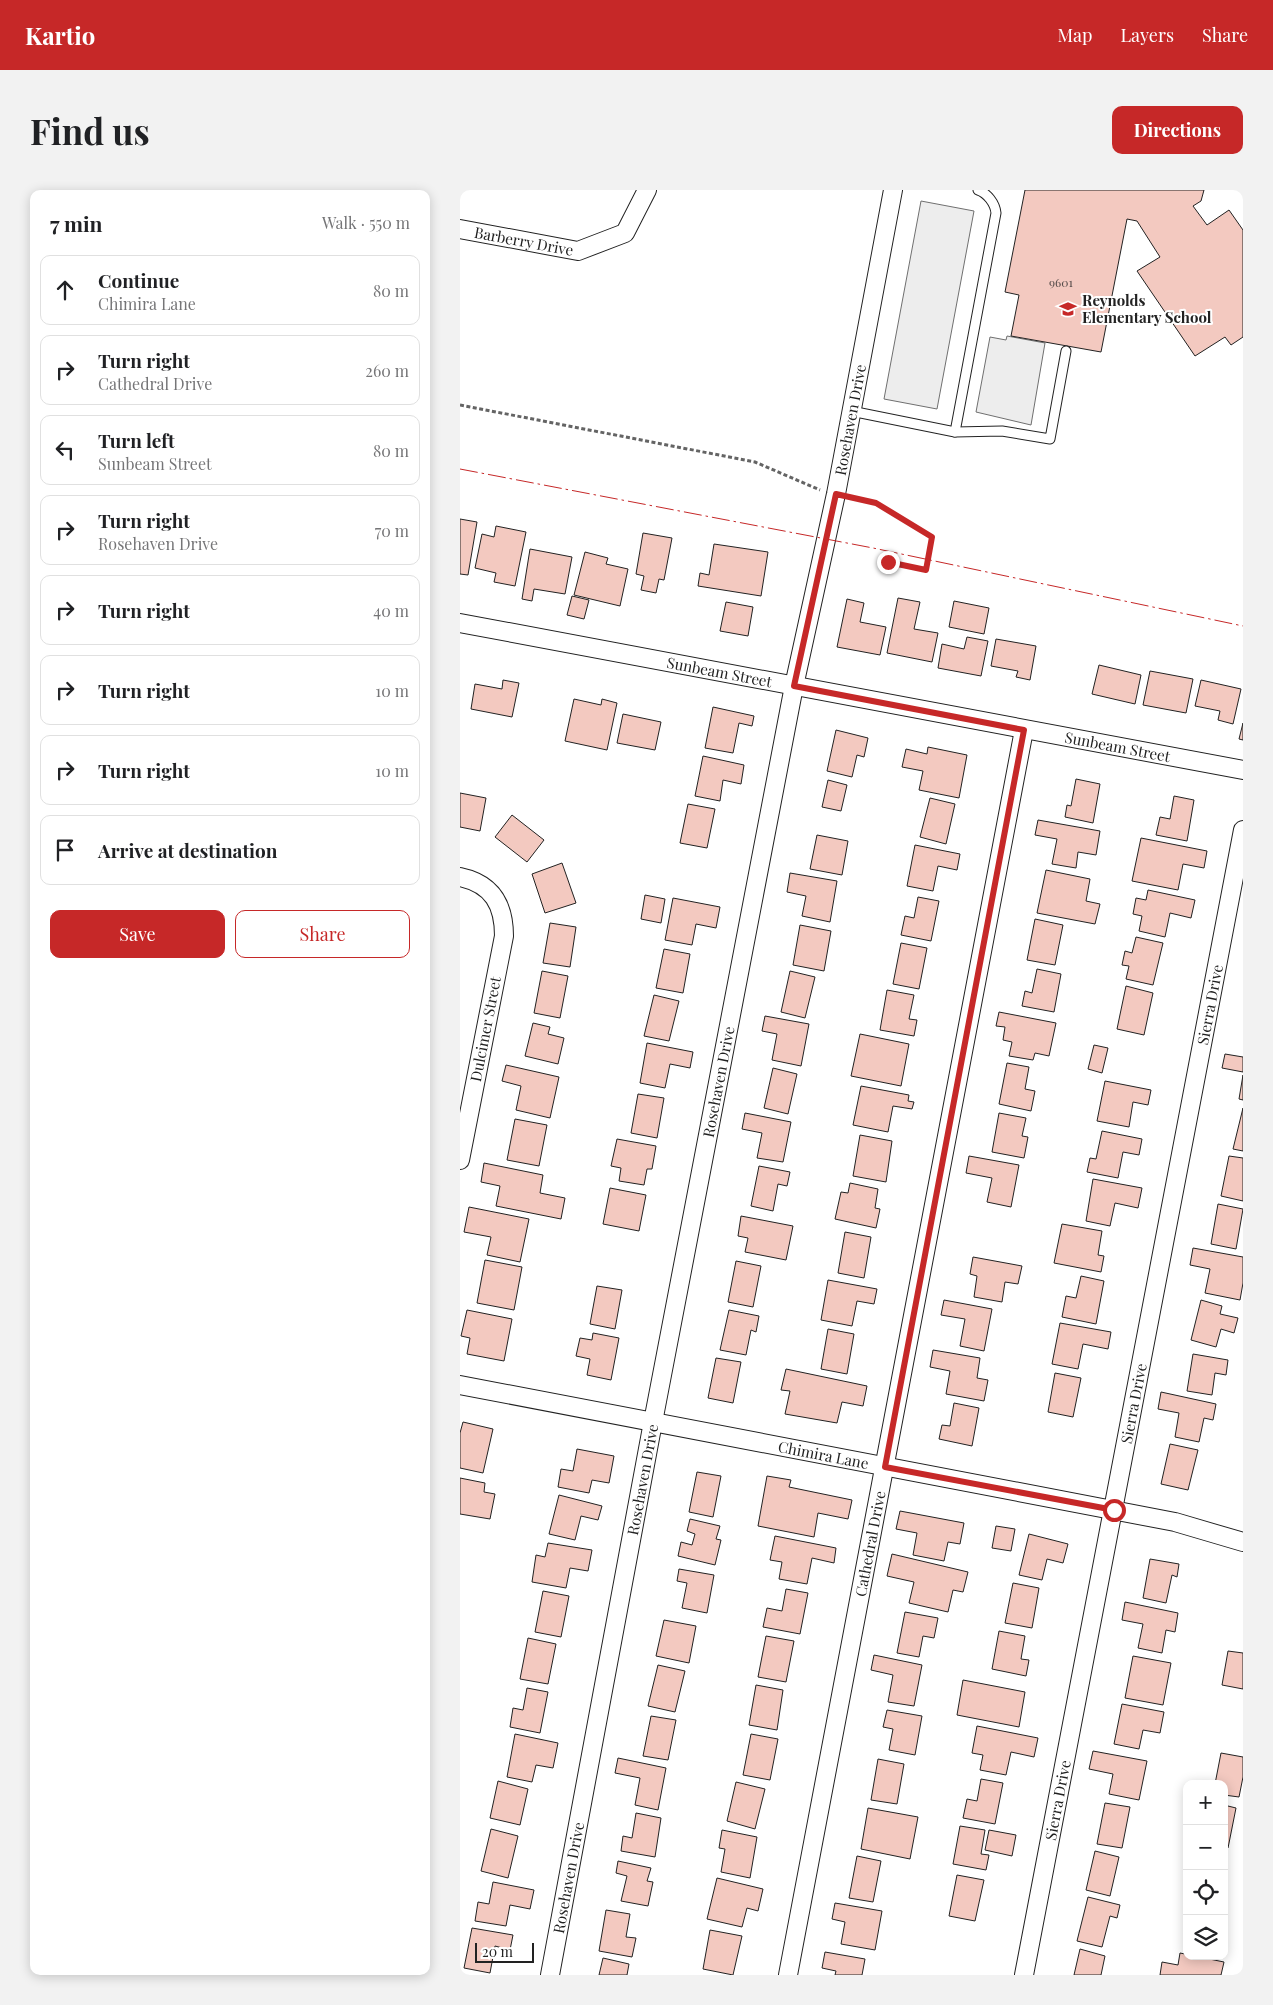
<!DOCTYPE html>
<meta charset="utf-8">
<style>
body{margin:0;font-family:"Playfair Display",serif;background:#f2f2f2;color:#202124}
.controls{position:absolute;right:15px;bottom:15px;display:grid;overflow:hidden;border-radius:10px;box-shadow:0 2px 12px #0003}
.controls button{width:45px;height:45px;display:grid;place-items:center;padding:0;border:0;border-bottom:1px solid #e0e0e0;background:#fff;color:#202124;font:25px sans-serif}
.scale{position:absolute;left:15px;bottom:12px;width:59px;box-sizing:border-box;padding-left:5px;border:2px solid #222;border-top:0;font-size:14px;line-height:18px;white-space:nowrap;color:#222;-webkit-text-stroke:4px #fff;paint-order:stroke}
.stop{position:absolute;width:15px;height:15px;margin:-11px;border:4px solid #c62828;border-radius:50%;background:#fff}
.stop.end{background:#c62828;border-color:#fff;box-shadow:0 1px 5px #0008}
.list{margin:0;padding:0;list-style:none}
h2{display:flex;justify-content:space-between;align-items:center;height:65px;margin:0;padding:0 20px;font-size:21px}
h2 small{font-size:16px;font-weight:400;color:#757577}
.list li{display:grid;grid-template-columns:32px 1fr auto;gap:15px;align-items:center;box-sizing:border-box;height:70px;margin:0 10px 10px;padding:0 10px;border:1px solid #e0e0e0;border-radius:10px}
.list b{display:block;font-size:19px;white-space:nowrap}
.list p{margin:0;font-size:16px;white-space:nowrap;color:#757577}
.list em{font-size:16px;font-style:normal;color:#757577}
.actions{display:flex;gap:10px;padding:15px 20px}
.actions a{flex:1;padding:11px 0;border:1px solid #c62828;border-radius:10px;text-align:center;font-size:18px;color:#c62828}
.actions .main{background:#c62828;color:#fff}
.icon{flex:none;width:28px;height:28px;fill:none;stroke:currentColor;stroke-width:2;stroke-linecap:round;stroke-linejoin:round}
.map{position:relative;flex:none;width:783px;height:1785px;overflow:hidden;border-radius:10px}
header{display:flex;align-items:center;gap:30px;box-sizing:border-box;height:70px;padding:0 25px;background:#c62828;color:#fff}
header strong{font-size:24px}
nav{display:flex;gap:28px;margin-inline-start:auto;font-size:18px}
.intro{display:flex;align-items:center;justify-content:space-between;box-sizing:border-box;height:120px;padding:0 30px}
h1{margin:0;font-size:35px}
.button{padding:12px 22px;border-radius:10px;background:#c62828;color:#fff;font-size:18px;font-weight:700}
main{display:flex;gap:30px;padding:0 30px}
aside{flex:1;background:#fff;border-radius:10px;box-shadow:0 2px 12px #0003}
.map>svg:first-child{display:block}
.parking{fill:#ededed;stroke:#6f6f6f}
.building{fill:#f3c9c0;stroke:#222}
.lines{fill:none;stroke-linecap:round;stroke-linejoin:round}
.lane-casing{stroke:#222;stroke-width:11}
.street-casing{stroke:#222;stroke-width:20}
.path{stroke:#646464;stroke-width:3;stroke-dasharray:4 2.5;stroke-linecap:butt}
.lane{stroke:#fff;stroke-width:9}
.street{stroke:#fff;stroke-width:18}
.power{stroke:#c62828;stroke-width:1;stroke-dasharray:18 4 2.5 4;stroke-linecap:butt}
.route{stroke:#c62828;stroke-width:6}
.labels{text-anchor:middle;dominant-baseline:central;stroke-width:4;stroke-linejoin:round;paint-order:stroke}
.number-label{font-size:12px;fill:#564c4a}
.street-label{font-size:15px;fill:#222;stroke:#fff}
.poi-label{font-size:15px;font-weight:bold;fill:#222;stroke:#fff;text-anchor:start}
</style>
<header>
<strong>Kartio</strong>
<nav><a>Map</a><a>Layers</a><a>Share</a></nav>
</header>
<div class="intro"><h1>Find us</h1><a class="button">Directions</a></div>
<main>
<aside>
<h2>7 min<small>Walk · 550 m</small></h2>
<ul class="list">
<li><svg class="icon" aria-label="ahead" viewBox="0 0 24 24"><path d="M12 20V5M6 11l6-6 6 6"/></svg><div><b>Continue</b><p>Chimira Lane</p></div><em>80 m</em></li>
<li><svg class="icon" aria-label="right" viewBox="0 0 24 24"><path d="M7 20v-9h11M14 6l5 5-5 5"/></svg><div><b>Turn right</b><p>Cathedral Drive</p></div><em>260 m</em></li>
<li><svg class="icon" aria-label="left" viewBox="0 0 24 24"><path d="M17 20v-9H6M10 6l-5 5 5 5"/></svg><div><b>Turn left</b><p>Sunbeam Street</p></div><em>80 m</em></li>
<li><svg class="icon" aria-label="right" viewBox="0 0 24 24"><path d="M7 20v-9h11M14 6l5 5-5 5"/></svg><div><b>Turn right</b><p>Rosehaven Drive</p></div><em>70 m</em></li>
<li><svg class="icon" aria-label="right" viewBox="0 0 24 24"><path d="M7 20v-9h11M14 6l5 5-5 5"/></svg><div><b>Turn right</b></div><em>40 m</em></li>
<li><svg class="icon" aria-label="right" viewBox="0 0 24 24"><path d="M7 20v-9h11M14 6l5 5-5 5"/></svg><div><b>Turn right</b></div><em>10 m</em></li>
<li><svg class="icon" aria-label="right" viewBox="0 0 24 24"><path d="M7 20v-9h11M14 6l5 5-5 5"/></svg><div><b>Turn right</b></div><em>10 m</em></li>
<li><svg class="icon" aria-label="arrive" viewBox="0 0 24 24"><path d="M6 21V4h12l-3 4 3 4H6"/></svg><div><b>Arrive at destination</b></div></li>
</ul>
<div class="actions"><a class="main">Save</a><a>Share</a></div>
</aside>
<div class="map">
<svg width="783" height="1785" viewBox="0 0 783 1785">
<rect width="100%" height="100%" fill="#fff"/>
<g class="parking">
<polygon points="461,11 514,21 477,219 424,209"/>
<polygon points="547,146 585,153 571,235 516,222 530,147 546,150"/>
</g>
<g class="building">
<polygon points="565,0 744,0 741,11 733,16 747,35 769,20 783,40 783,147 771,155 765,147 735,166 677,81 700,67 677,31 667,29 641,162 551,146 559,105 545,102"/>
<polygon points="0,329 17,332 8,385 0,384"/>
<polygon points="36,336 66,342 55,396 34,392 36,383 15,378 22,344 34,347"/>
<polygon points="183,343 212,348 204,390 199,389 196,403 181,400 184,386 176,384"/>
<polygon points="254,354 308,362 301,406 238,396 240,383 249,385"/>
<polygon points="70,359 112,367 105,404 74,399 72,411 62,409"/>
<polygon points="125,362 148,368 146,374 168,379 160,416 114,405"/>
<polygon points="112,406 129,410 124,429 107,425"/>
<polygon points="438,408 460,412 454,439 478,443 472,472 427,463"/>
<polygon points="387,409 404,413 400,432 426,437 420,465 377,457"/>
<polygon points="494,411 529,418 524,444 489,437"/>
<polygon points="266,412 293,417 288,446 260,441"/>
<polygon points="507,447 528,451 521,486 478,478 482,454 504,459"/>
<polygon points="536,449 576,456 570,490 556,487 558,481 531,476"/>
<polygon points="639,475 681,485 675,514 632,504"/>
<polygon points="690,481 733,489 726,523 683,515"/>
<polygon points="43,490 59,493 52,527 11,519 15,494 42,499"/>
<polygon points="741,490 781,499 773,534 758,530 760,521 735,516"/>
<polygon points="114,509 141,515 142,509 157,513 147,560 105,551"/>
<polygon points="253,517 294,526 292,536 279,533 273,563 245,558"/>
<polygon points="163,524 201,532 195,560 157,553"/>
<polygon points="783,533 783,550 779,549"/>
<polygon points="376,540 408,548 404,567 397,565 392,587 367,581"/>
<polygon points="468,557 507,565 499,608 459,600 463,581 442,577 446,559 467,564"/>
<polygon points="243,566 284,575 281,594 263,590 260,611 235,606"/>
<polygon points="616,589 640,594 633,633 605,627 607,615 611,616"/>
<polygon points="368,590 387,595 381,621 362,617"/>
<polygon points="0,603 26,608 20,641 0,637"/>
<polygon points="714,606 734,610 727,651 696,645 700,627 710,629"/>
<polygon points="470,608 495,614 486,654 460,647"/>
<polygon points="228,614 255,619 247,658 220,653"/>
<polygon points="52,625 84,650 67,672 35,647"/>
<polygon points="578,630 640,641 636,665 618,662 616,678 592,674 597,649 575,645"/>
<polygon points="357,645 388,651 382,685 350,679"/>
<polygon points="681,648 747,661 744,678 723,674 718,700 672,691"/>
<polygon points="455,655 500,664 497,680 478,676 473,701 447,696"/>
<polygon points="102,673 116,713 85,723 72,684"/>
<polygon points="586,680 630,689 626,711 640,714 635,734 577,723"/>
<polygon points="330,683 377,691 370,732 342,726 346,706 327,702"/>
<polygon points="688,700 735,710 731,728 710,723 705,747 679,741 682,726 673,724 676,708 686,710"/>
<polygon points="185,705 205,709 201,733 181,729"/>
<polygon points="458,707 479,711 471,751 441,745 445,726 454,728"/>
<polygon points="213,708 260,717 256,738 236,734 232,755 205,750"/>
<polygon points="575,729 603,735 595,775 567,770"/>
<polygon points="90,733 116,737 110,777 83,773"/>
<polygon points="340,735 371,741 364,781 333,775"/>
<polygon points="676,747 703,753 693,795 666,789 669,776 662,775 665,761 672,763"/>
<polygon points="441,753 467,758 459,799 433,794"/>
<polygon points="204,759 230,764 223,803 196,798"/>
<polygon points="577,779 601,784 594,822 562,816 565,801 572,803"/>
<polygon points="82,781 108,786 100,828 74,823"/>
<polygon points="330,781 355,787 345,828 321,822"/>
<polygon points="666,796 693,803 684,845 657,839"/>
<polygon points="427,800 454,805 449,829 457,830 454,846 420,840"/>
<polygon points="194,805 219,811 209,851 184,846"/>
<polygon points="539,822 596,833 589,866 575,863 573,870 549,866 552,852 543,850 545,837 536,836"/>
<polygon points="305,826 349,834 341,876 312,870 317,844 302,841"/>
<polygon points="73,833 90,837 88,844 104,848 98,874 65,866"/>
<polygon points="400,844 449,854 441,896 391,886"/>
<polygon points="187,853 233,862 230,878 210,874 205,898 180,893"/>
<polygon points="634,855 648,858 642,883 628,879"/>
<polygon points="765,864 783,867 783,882 762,878"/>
<polygon points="547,873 569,877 565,899 575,901 571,921 539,914"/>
<polygon points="46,875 99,887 90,928 56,920 61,896 42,891"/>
<polygon points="313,878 337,884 328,924 304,918"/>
<polygon points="783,885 783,910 779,909"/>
<polygon points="645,891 691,900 688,915 673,912 669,937 637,931"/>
<polygon points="401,896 449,905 448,911 454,912 452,919 433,916 428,942 393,935"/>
<polygon points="178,904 204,908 197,948 171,943"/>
<polygon points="783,918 783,961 773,959"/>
<polygon points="285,923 331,932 323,972 297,968 302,943 282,939"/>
<polygon points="539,923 566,928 562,946 568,947 564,968 532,962"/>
<polygon points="55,929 87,935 79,976 47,970"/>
<polygon points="642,941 682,949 679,965 663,962 658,988 627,982 630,968 636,969"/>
<polygon points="400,945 432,951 426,992 393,986"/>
<polygon points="157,949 196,956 192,979 187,979 184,995 159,991 161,978 151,976"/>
<polygon points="509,966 559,975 551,1017 527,1012 532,988 506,983"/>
<polygon points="769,966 783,968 783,1011 761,1006"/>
<polygon points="24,973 83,985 80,1003 105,1008 101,1029 36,1016 40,996 21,992"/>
<polygon points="299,976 330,982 327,996 318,994 313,1021 291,1016"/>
<polygon points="633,989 682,998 678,1018 655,1013 650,1036 626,1031"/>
<polygon points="390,993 418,999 415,1018 420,1019 416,1038 375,1029 381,1002 388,1003"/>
<polygon points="150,998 186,1005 179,1041 143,1034"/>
<polygon points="758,1014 783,1019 776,1059 751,1054"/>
<polygon points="9,1017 69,1029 60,1072 27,1065 31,1047 4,1042"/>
<polygon points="281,1026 333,1036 326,1070 285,1062 288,1048 278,1046"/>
<polygon points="602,1034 642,1041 638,1065 644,1066 641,1082 594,1073"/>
<polygon points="385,1042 411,1047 404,1088 378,1083"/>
<polygon points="733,1058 783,1067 783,1093 780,1110 745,1103 750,1079 730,1075"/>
<polygon points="513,1067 562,1076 558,1094 545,1092 542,1112 514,1107 517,1086 510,1084"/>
<polygon points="25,1070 62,1077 54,1120 17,1113"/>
<polygon points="276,1071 301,1076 293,1117 268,1112"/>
<polygon points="621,1086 644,1091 636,1134 602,1127 606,1106 616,1108"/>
<polygon points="368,1090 417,1099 414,1114 397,1111 392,1136 361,1130"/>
<polygon points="137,1096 162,1100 155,1139 130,1134"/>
<polygon points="484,1110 532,1119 524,1161 500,1156 505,1129 481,1125"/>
<polygon points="741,1110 762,1116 760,1124 778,1128 774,1143 761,1139 756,1157 731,1150"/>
<polygon points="7,1120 52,1129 44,1171 7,1164 10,1148 1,1146"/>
<polygon points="269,1120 299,1126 296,1142 291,1140 286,1165 260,1160"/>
<polygon points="600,1133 651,1142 648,1159 623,1154 618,1179 592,1174"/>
<polygon points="368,1139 394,1144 387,1184 361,1179"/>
<polygon points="133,1143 159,1148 151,1190 127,1185 130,1169 116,1166 120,1148 132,1150"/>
<polygon points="473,1160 520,1168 517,1188 528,1190 524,1211 486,1204 490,1181 470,1177"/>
<polygon points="733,1164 768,1170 766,1185 755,1183 752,1205 727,1201"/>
<polygon points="256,1168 281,1172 273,1213 248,1208"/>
<polygon points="326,1179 407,1196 403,1216 382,1212 377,1233 325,1224 330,1201 321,1200"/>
<polygon points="595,1183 621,1188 613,1227 588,1222"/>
<polygon points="701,1202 756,1214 753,1230 744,1228 739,1252 715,1247 719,1223 698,1219"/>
<polygon points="494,1213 519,1218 512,1256 479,1249 482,1235 490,1236"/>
<polygon points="3,1232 33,1239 23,1283 0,1278 0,1243"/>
<polygon points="710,1254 738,1260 728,1300 701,1294"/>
<polygon points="117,1259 154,1266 149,1293 132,1290 129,1303 98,1297 101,1279 113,1281"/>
<polygon points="237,1282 261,1286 253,1327 229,1322"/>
<polygon points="307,1286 331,1290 329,1297 392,1310 388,1329 358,1323 354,1347 298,1336"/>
<polygon points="0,1288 25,1293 24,1302 35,1304 30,1329 0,1324"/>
<polygon points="99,1305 142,1316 138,1330 121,1326 115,1350 89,1344"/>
<polygon points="440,1321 504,1333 500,1354 488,1352 484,1371 453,1365 457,1343 436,1339"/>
<polygon points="230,1329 260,1336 256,1349 261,1350 255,1375 218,1366 221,1352 232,1355 235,1344 227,1341"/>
<polygon points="536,1336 555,1339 551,1361 532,1358"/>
<polygon points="569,1344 608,1354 603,1373 587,1369 582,1390 559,1385"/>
<polygon points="315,1346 376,1358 374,1373 352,1368 347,1394 319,1389 322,1372 310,1370"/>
<polygon points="88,1353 132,1360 128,1381 110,1378 106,1398 72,1392 76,1365 85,1367"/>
<polygon points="432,1364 508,1382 503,1402 493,1400 488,1422 449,1413 454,1392 427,1386"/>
<polygon points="690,1369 719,1374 717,1387 712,1385 706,1413 683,1408"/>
<polygon points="219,1379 254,1385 247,1423 222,1418 227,1393 217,1391"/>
<polygon points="553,1393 579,1398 572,1438 545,1433"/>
<polygon points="326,1399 348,1403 340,1444 303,1437 307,1418 322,1421"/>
<polygon points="83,1401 109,1406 101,1447 75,1442"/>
<polygon points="665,1412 718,1423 715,1442 706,1440 702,1463 678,1458 683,1434 662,1430"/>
<polygon points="445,1422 478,1428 474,1448 463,1446 459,1467 437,1463"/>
<polygon points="204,1430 236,1436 229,1473 196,1466"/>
<polygon points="539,1441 565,1446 561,1469 569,1470 566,1486 532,1479"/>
<polygon points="306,1446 334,1451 326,1492 298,1487"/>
<polygon points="68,1448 96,1454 88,1494 60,1489"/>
<polygon points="768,1461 783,1463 783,1499 762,1495"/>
<polygon points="414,1465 462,1475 454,1516 428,1512 433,1485 411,1480"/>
<polygon points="673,1466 711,1473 703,1515 665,1508"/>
<polygon points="198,1475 225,1481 215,1522 188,1516"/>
<polygon points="503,1490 565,1502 559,1537 497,1525"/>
<polygon points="296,1495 323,1500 317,1540 289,1535"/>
<polygon points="67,1498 88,1502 80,1543 50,1537 53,1518 63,1520"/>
<polygon points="662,1514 704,1522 700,1543 683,1540 679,1559 654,1554"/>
<polygon points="427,1520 462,1526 455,1565 429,1560 433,1539 423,1537"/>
<polygon points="191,1526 216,1530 208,1570 183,1566"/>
<polygon points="517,1536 578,1548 574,1567 551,1562 546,1585 520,1580 523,1565 512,1563"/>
<polygon points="55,1544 98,1553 93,1578 76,1575 72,1592 47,1587"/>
<polygon points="291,1544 318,1549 310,1590 283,1585"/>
<polygon points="633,1561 687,1571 679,1610 649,1604 653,1584 629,1579"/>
<polygon points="761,1563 783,1567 783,1587 779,1607 764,1605 764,1594 755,1594"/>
<polygon points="158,1568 206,1578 198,1620 175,1615 180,1588 155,1583"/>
<polygon points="418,1569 444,1574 437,1614 411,1610"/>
<polygon points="521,1589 543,1593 535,1634 503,1628 507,1609 517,1611"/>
<polygon points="38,1591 68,1599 60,1635 30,1628"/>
<polygon points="276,1592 305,1599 295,1639 267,1631"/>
<polygon points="645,1613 670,1617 662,1658 637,1654"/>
<polygon points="764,1615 776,1618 768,1658 764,1658"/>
<polygon points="408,1618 458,1627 450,1669 401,1659"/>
<polygon points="176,1623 201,1628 195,1667 161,1661 163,1646 172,1648"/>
<polygon points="500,1636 525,1640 521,1664 529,1665 526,1680 493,1674"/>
<polygon points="31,1639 58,1646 48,1688 21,1681"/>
<polygon points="262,1640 297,1647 290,1688 261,1682 265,1659 259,1658"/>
<polygon points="529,1640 556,1645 552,1666 525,1660"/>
<polygon points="635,1661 659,1667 650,1706 626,1700"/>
<polygon points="397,1666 421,1671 413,1712 389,1708"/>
<polygon points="158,1671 191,1678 187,1691 193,1692 188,1716 161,1711 167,1686 156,1683"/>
<polygon points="497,1685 524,1690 515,1731 489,1726"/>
<polygon points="257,1688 303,1699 298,1721 287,1718 282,1737 247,1729"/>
<polygon points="33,1692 74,1700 70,1719 50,1715 46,1736 15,1731 18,1712 29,1714"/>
<polygon points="628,1707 660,1715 657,1728 650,1726 642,1757 617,1751"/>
<polygon points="375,1713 422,1721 415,1760 381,1754 385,1732 372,1729"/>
<polygon points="146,1720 170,1724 166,1747 176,1748 172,1767 139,1761"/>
<polygon points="12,1738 53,1745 50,1760 35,1756 30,1783 4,1778"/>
<polygon points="250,1740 282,1746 273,1785 243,1779"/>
<polygon points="620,1759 645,1766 641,1785 614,1785"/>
<polygon points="365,1762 405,1769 402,1785 375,1785 376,1781 362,1778"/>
<polygon points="720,1763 764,1772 761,1785 700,1785 702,1772 718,1775"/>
<polygon points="143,1768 169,1774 167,1785 139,1785"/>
</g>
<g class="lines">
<g class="lane-casing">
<g id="lane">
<polyline points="391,221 495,242 542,241 590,249 606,161"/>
<path d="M495 242 536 23C535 13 527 3 518 0"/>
</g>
</g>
<g class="street-casing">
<g id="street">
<path id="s1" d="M0 39 118 61 165 43 187 0"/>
<path id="s2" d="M0 433 783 580"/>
<path d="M0 687C33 694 44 715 44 746L0 970"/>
<path id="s3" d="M0 1195 715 1332 783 1352"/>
<path id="s4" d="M90 1785 193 1232 334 496 376 304 433 0"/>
<path id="s5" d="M328 1785 564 540"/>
<path id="s6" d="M564 1785 783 640"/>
</g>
</g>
<g class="path">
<polyline points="0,215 295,272 360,300"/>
<polyline points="393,308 416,313 472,347 466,380 428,372"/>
</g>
<use href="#lane" class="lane"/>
<use href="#street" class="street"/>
<polyline class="power" points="0,279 413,358 783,436"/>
</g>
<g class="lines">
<polyline class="route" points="428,372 466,380 472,347 416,313 376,304 334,496 564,540 425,1277 654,1320"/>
</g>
<defs>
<g id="school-bare" transform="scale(1.35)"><path d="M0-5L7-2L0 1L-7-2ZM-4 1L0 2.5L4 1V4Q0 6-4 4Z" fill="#c62828" stroke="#fff" stroke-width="2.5" paint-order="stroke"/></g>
</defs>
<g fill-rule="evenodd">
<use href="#school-bare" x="608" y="119"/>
</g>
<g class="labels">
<g class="number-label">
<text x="601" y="92">9601</text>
</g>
<g class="street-label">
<text stroke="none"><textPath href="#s1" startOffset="65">Barberry Drive</textPath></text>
<text stroke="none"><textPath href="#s4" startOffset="1584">Rosehaven Drive</textPath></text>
<text stroke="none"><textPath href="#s2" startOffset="264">Sunbeam Street</textPath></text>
<text stroke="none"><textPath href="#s2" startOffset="669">Sunbeam Street</textPath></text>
<text stroke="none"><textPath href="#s6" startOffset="988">Sierra Drive</textPath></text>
<text transform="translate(25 839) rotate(-79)">Dulcimer Street</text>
<text stroke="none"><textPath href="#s4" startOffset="909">Rosehaven Drive</textPath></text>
<text stroke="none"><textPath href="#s6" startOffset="582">Sierra Drive</textPath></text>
<text stroke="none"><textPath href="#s3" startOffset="370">Chimira Lane</textPath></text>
<text stroke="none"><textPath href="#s4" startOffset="504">Rosehaven Drive</textPath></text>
<text stroke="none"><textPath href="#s5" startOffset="439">Cathedral Drive</textPath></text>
<text stroke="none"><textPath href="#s6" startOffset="178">Sierra Drive</textPath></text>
<text stroke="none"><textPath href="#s4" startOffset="99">Rosehaven Drive</textPath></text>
</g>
<g class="poi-label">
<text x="622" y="110">Reynolds<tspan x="622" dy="17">Elementary School</tspan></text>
</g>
</g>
</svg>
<div class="controls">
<button>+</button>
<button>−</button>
<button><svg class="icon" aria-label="locate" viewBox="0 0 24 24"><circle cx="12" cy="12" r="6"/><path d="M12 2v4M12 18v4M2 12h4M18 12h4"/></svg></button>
<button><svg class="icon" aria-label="layers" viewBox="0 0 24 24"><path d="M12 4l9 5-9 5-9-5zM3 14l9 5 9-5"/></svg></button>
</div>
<div class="scale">20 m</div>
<div class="stop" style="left:654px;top:1320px"></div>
<div class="stop end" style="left:428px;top:372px"></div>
</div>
</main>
